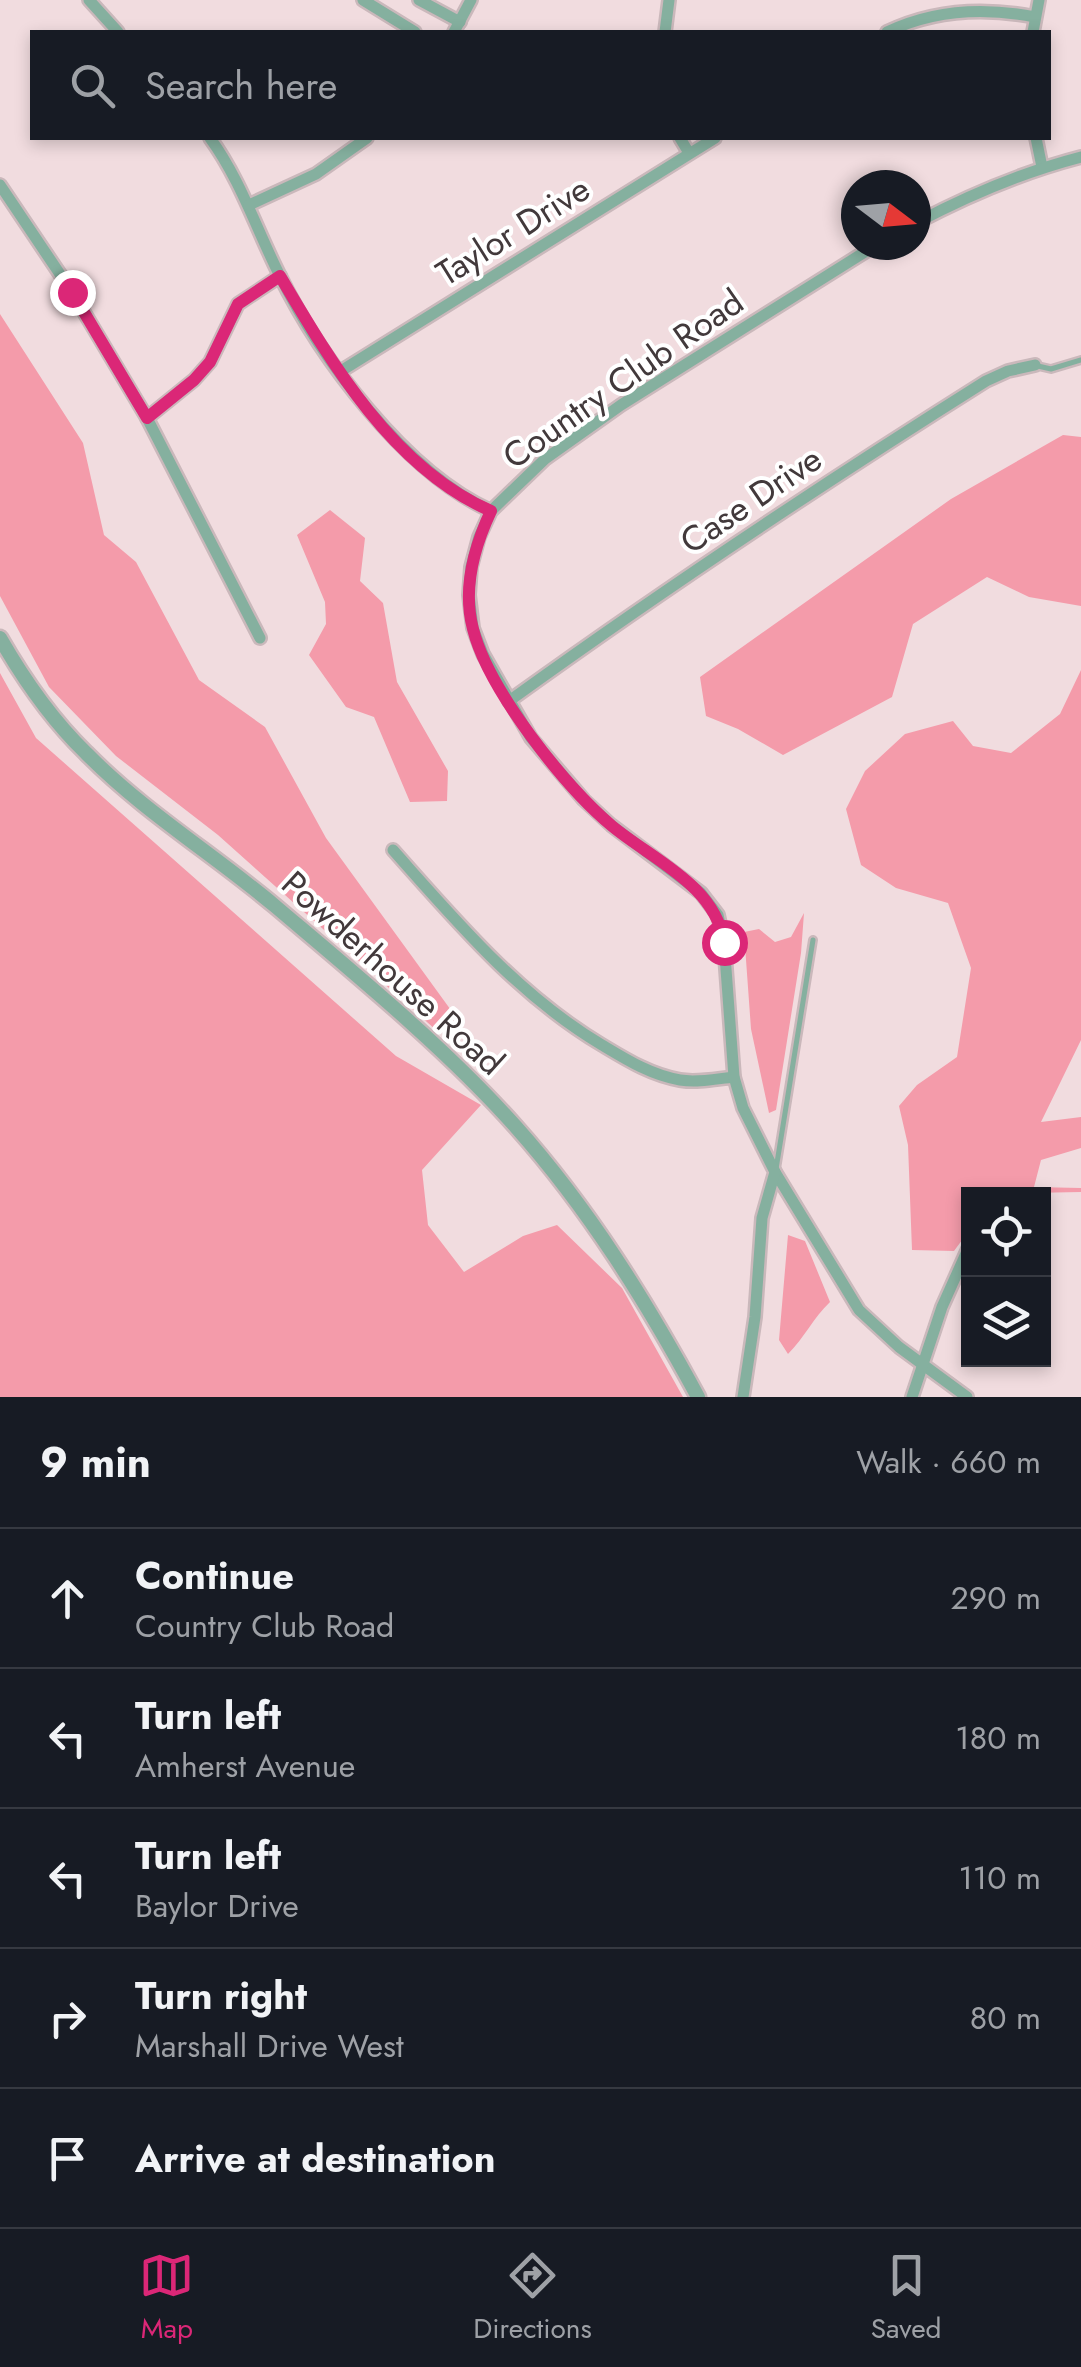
<!DOCTYPE html>
<meta charset="utf-8">
<style>
body{margin:0;font-family:Jost,sans-serif;background:#20242c;color:#f1f3f6}
.controls{position:absolute;right:30px;bottom:30px;display:grid;overflow:hidden;border-radius:0px;box-shadow:0 5px 15px #0003}
.controls button{width:90px;height:90px;display:grid;place-items:center;padding:0;border:0;border-bottom:2px solid #363941;background:#171b24;color:#f1f3f6;font:50px sans-serif}
.compass{position:absolute;left:841px;top:170px;width:90px;height:90px;border-radius:50%;background:#171b24;box-shadow:0 5px 15px #0003;rotate:106deg}
.stop{position:absolute;width:30px;height:30px;margin:-22px;border:8px solid #db2777;border-radius:50%;background:#fff}
.stop.end{background:#db2777;border-color:#fff;box-shadow:0 2px 10px #0008}
.list{margin:0;padding:0;list-style:none}
h2{display:flex;justify-content:space-between;align-items:center;height:130px;margin:0;padding:0 40px;font-size:42px}
h2 small{font-size:32px;font-weight:400;color:#9ea1a6}
.list li{display:grid;grid-template-columns:65px 1fr auto;gap:30px;align-items:center;box-sizing:border-box;height:140px;padding:0 40px;border-top:2px solid #363941}
.list b{display:block;font-size:38px;white-space:nowrap}
.list p{margin:0;font-size:32px;white-space:nowrap;color:#9ea1a6}
.list em{font-size:32px;font-style:normal;color:#9ea1a6}
.icon{flex:none;width:55px;height:55px;fill:none;stroke:currentColor;stroke-width:2;stroke-linecap:round;stroke-linejoin:round}
.map{position:relative;flex:none;width:1081px;height:1397px;overflow:hidden}
.search{position:absolute;background:#171b24;box-shadow:0 5px 15px #0003;left:30px;right:30px;top:30px;height:110px;display:flex;align-items:center;gap:25px;box-sizing:border-box;padding:0 35px;border-radius:0px;color:#9ea1a6;font-size:38px}
.sheet{height:830px;background:#171b24}
nav{display:flex;justify-content:space-around;align-items:center;box-sizing:border-box;height:140px;border-top:2px solid #363941;background:#171b24;font-size:28px;color:#9ea1a6}
nav a{display:grid;justify-items:center;gap:5px}
nav .on{color:#db2777}
.map>svg:first-child{display:block}
.green{fill:#f49baa}
.lines{fill:none;stroke-linecap:round;stroke-linejoin:round}
.service-casing{stroke:#cab8bb;stroke-width:10}
.minor-casing{stroke:#cab8bb;stroke-width:16}
.tertiary-casing{stroke:#cab8bb;stroke-width:19}
.service{stroke:#85b09f;stroke-width:5}
.minor{stroke:#85b09f;stroke-width:11}
.tertiary{stroke:#85b09f;stroke-width:14}
.route{stroke:#db2777;stroke-width:12}
.labels{text-anchor:middle;dominant-baseline:central;stroke-width:8;stroke-linejoin:round;paint-order:stroke}
.street-label{font-size:35px;fill:#42393b;stroke:#fff}
</style>
<div class="map">
<svg width="1081" height="1397" viewBox="0 0 1081 1397">
<rect width="100%" height="100%" fill="#f1dcdf"/>
<g class="green">
<polygon points="0,314 83,443 104,535 136,562 199,680 265,727 326,838 453,1013 437,1031 218,835 116,756 49,687 0,596"/>
<polygon points="1063,435 1081,437 1081,606 1029,597 987,577 913,624 892,697 783,755 738,729 706,716 700,677 951,499"/>
<polygon points="330,510 365,538 360,581 383,603 397,682 448,771 447,801 410,802 374,717 346,707 309,655 326,624 325,602 297,535"/>
<polygon points="1081,670 1081,1040 1041,1122 1081,1117 1081,1148 1041,1160 1034,1187 1081,1188 1081,1192 968,1194 968,1232 954,1251 912,1250 908,1145 899,1106 917,1085 957,1057 971,968 948,903 896,888 861,865 846,809 865,771 905,734 953,721 973,746 1011,753 1060,714"/>
<polygon points="0,673 36,738 396,1056 481,1105 422,1170 428,1225 464,1272 523,1236 557,1225 622,1288 683,1397 0,1397"/>
<polygon points="804,913 801,953 776,1110 769,1113 751,1029 744,932 759,929 775,942 791,937"/>
<path d="M788 1235 805 1241 830 1302C813 1318 805 1337 788 1354L779 1340Z"/>
</g>
<g class="lines">
<g class="service-casing">
<g id="service">
<polyline points="1038,366 1051,369 1081,360"/>
<polyline points="776,1169 813,940"/>
</g>
</g>
<g class="minor-casing">
<g id="minor">
<polyline points="89,0 118,32"/>
<polyline points="363,0 415,32"/>
<polyline points="419,0 460,22"/>
<polyline points="454,32 471,0"/>
<polyline points="665,32 669,0"/>
<path d="M887 32C935 9 984 7 1035 17"/>
<polyline points="1033,32 1039,0"/>
<path d="M210 138C240 179 256 228 279 274 320 358 405 472 491 511"/>
<polyline points="680,138 689,153"/>
<polyline points="1036,138 1042,167"/>
<polyline points="0,185 72,292 147,418 260,638"/>
<polyline points="249,205 316,174 367,138"/>
<path d="M916 223C969 195 1023 172 1081 157"/>
<polyline points="341,371 715,138"/>
<polyline points="147,418 194,380 210,362 238,304 280,276"/>
<path d="M509 701C664 589 824 483 986 381L1008 371 1035 365"/>
<path d="M393 850C457 922 518 995 602 1045 627 1060 651 1075 680 1080 698 1083 715 1079 734 1077"/>
<polyline points="775,1172 859,1310 899,1347 967,1397"/>
<polyline points="743,1397 755,1317 762,1218 775,1172 743,1108 734,1077 724,942 718,915 701,893 611,825 584,800 531,738 483,654 473,628 469,595 471,567 479,537 491,511 545,459 621,405 876,245"/>
<polyline points="912,1397 942,1307 968,1249"/>
</g>
</g>
<g class="tertiary-casing">
<path id="tertiary" d="M0 638C24 680 51 719 86 753 143 811 213 854 275 906 354 973 447 1049 516 1127 589 1209 646 1301 698 1397"/>
</g>
<use href="#service" class="service"/>
<use href="#minor" class="minor"/>
<use href="#tertiary" class="tertiary"/>
</g>
<g class="lines">
<path class="route" d="M72 292 147 418 194 380 210 362 238 304 280 276C332 364 393 468 491 511 474 547 462 588 473 629 488 689 564 786 612 826 653 860 715 885 724 942"/>
</g>
<g class="labels">
<g class="street-label">
<text transform="translate(513 231) rotate(-32)">Taylor Drive</text>
<text transform="translate(623 379) rotate(-35)">Country Club Road</text>
<text transform="translate(751 500) rotate(-34)">Case Drive</text>
<text transform="translate(393 973) rotate(42)">Powderhouse Road</text>
</g>
</g>
</svg>
<div class="controls">
<button><svg class="icon" aria-label="locate" viewBox="0 0 24 24"><circle cx="12" cy="12" r="6"/><path d="M12 2v4M12 18v4M2 12h4M18 12h4"/></svg></button>
<button><svg class="icon" aria-label="layers" viewBox="0 0 24 24"><path d="M12 4l9 5-9 5-9-5zM3 14l9 5 9-5"/></svg></button>
</div>
<svg class="compass" viewBox="-18 -18 36 36"><path d="M0-13l5 13h-10z" fill="#e53935"/><path d="M0 13l5-13h-10z" fill="#9ea1a6"/></svg>
<div class="stop" style="left:724px;top:942px"></div>
<div class="stop end" style="left:72px;top:292px"></div>
<div class="search"><svg class="icon" aria-label="search" viewBox="0 0 24 24"><circle cx="10" cy="10" r="6"/><path d="M15 15l6 6"/></svg>Search here</div>
</div>
<section class="sheet">
<h2>9 min<small>Walk · 660 m</small></h2>
<ul class="list">
<li><svg class="icon" aria-label="ahead" viewBox="0 0 24 24"><path d="M12 20V5M6 11l6-6 6 6"/></svg><div><b>Continue</b><p>Country Club Road</p></div><em>290 m</em></li>
<li><svg class="icon" aria-label="left" viewBox="0 0 24 24"><path d="M17 20v-9H6M10 6l-5 5 5 5"/></svg><div><b>Turn left</b><p>Amherst Avenue</p></div><em>180 m</em></li>
<li><svg class="icon" aria-label="left" viewBox="0 0 24 24"><path d="M17 20v-9H6M10 6l-5 5 5 5"/></svg><div><b>Turn left</b><p>Baylor Drive</p></div><em>110 m</em></li>
<li><svg class="icon" aria-label="right" viewBox="0 0 24 24"><path d="M7 20v-9h11M14 6l5 5-5 5"/></svg><div><b>Turn right</b><p>Marshall Drive West</p></div><em>80 m</em></li>
<li><svg class="icon" aria-label="arrive" viewBox="0 0 24 24"><path d="M6 21V4h12l-3 4 3 4H6"/></svg><div><b>Arrive at destination</b></div></li>
</ul>
</section>
<nav>
<a class="on"><svg class="icon" aria-label="map" viewBox="0 0 24 24"><path d="M3 6l6-2 6 2 6-2v14l-6 2-6-2-6 2zM9 4v14M15 6v14"/></svg>Map</a>
<a><svg class="icon" aria-label="directions" viewBox="0 0 24 24"><path d="M12 3l9 9-9 9-9-9zM9 14v-3h6M13 9l2 2-2 2"/></svg>Directions</a>
<a><svg class="icon" aria-label="saved" viewBox="0 0 24 24"><path d="M7 4h10v16l-5-4-5 4z"/></svg>Saved</a>
</nav>
